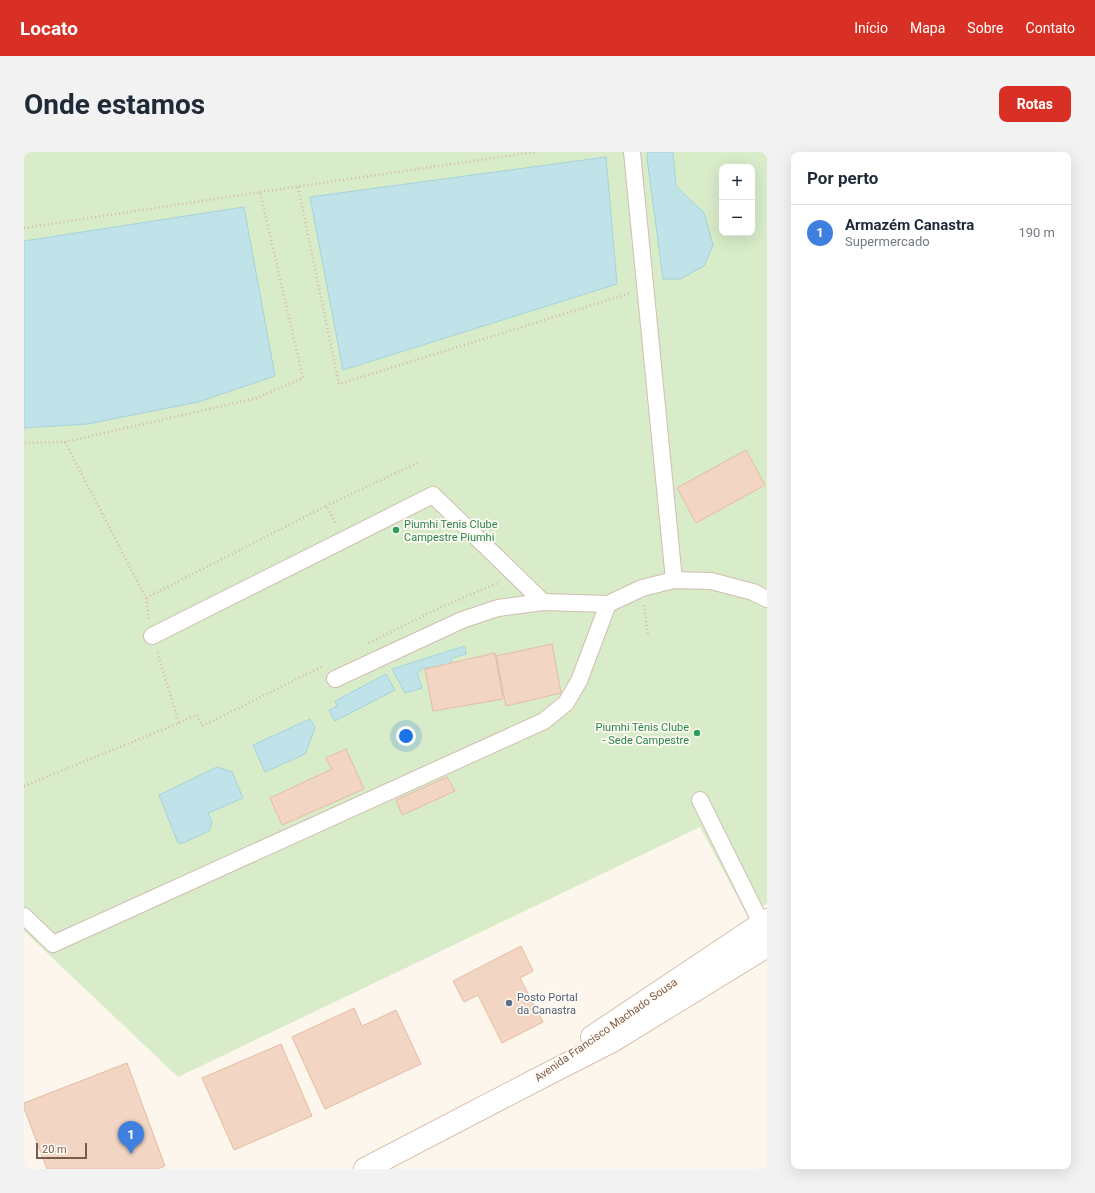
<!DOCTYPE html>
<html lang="pt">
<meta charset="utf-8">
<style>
body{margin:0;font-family:Roboto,sans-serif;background:#f2f2f3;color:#1f2937}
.controls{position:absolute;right:12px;top:12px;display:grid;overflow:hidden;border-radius:8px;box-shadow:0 4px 16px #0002}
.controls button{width:36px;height:36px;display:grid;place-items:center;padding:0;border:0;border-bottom:1px solid #e0e1e3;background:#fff;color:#1f2937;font:20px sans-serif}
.scale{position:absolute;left:12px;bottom:10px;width:51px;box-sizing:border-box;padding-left:4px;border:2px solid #7a5c4d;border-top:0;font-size:11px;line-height:14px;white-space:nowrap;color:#7a5c4d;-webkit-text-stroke:3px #fffaf3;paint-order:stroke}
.you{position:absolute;left:382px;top:584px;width:14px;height:14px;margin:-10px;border:3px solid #fff;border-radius:50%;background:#1a73e8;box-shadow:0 0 0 6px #1a73e833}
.badge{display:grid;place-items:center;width:26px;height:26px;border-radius:50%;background:#d93025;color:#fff;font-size:13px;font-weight:700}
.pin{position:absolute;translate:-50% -33px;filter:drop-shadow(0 1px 2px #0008)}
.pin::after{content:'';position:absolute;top:21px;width:14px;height:12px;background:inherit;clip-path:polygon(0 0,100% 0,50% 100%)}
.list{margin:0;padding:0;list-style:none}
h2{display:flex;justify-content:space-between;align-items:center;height:52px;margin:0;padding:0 16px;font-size:17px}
h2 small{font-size:13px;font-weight:400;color:#747a83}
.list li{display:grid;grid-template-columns:26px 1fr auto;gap:12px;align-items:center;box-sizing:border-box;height:56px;padding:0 16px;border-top:1px solid #e0e1e3}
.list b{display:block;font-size:15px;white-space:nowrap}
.list p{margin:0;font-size:13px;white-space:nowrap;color:#747a83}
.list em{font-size:13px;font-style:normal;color:#747a83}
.map{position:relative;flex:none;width:743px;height:1017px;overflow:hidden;border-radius:8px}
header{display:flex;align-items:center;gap:24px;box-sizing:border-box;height:56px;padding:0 20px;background:#d93025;color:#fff}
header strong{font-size:19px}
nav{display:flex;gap:22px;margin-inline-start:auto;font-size:14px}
.intro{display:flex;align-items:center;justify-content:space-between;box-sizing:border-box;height:96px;padding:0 24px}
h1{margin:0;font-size:28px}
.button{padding:10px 18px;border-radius:8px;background:#d93025;color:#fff;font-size:14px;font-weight:700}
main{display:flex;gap:24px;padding:0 24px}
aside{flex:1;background:#fff;border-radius:8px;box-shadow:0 4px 16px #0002}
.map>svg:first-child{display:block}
.green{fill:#d8ecc9;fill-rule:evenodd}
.water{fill:#bfe3e8;stroke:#a5d3da}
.building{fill:#f3d5c3;stroke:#e6bba3}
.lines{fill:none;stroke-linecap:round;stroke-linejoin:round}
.street-casing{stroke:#d1beb0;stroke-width:18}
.secondary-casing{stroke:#d6c0b0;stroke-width:24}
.path{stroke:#d9b8a5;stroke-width:2.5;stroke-dasharray:1 3;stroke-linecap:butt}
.street{stroke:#fff;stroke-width:16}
.secondary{stroke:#fff;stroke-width:22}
.leisure-dot{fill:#2e9e5b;stroke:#fffaf3;stroke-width:1.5}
.service-dot{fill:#5c6f8a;stroke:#fffaf3;stroke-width:1.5}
.labels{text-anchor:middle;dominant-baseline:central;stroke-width:3.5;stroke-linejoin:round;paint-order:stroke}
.leisure-label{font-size:11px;fill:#27864d;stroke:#fffaf3;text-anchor:start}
.service-label{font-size:11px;fill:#4e5e75;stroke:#fffaf3;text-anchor:start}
.street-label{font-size:11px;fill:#7a5c4d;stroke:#fffaf3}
</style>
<header>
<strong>Locato</strong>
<nav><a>Início</a><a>Mapa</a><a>Sobre</a><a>Contato</a></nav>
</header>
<div class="intro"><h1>Onde estamos</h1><a class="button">Rotas</a></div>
<main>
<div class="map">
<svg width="743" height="1017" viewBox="0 0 743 1017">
<rect width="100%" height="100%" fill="#fdf6ec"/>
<path class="green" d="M0 0H743V751L724 765 676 675 154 925 0 779ZM698 15H728V81H698Z"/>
<g class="water">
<polygon points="624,0 649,0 652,34 680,61 689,93 680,114 656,127 639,127 623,6"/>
<polygon points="582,5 593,132 319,218 286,45"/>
<polygon points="220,55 251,224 174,250 63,272 0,276 0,89"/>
<polygon points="441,494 442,502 428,506 426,514 399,516 393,521 398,536 381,541 368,517"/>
<polygon points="362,522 371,538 311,569 305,558 313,554 311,549"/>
<polygon points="286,567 291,576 281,602 241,620 229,593"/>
<polygon points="193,615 208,620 219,646 184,661 188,670 185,679 159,691 154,691 135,643"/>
</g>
<g class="building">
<polygon points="722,298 741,333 672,371 653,336"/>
<polygon points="528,492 537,541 482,554 472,504"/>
<polygon points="471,501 479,547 409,559 401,517"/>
<polygon points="322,597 340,637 258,673 246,646 308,617 302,606"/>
<polygon points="423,625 431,639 378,663 372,648"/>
<polygon points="497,794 509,819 496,826 519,870 478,891 454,843 440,850 429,829"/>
<polygon points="330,856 338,874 372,858 397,912 301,957 268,885"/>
<polygon points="257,892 288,964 210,998 178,926"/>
<polygon points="103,911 141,1014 134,1017 23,1017 0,956 0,951"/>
</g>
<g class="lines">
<g class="street-casing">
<g id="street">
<polyline points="608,0 650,428"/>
<polyline points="128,484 409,343 519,450"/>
<polyline points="311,527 438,468 474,456 519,450 584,452"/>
<polyline points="676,648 743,783"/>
<polyline points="0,764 29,792 520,569 542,551 555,529 584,452 618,436 650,428 687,429 729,440 743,447"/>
</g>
</g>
<g class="secondary-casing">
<g id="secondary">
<polyline points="568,885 743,768"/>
<polyline points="341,1017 508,930 590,888 743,794"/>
</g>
</g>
<g class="path">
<polyline points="274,35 315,232 607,141"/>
<polyline points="236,40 511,0"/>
<polyline points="0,76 236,40 279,226 233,246 41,290 0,291"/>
<polyline points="41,290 122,446 302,354 313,373"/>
<polyline points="302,354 395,310"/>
<polyline points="122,446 125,467"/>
<polyline points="620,453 624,484"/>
<polyline points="345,491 415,456 476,430"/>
<polyline points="155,571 173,563 178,574 299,514"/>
<polyline points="0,634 155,571 133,499"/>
</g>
<use href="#street" class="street"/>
<use href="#secondary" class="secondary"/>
</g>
<g class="leisure-dot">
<circle cx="372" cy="378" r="4"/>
<circle cx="673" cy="581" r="4"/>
</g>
<circle class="service-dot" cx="485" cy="851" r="4"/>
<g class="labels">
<g class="leisure-label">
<text x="380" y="372">Piumhi Tenis Clube<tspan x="380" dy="13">Campestre Piumhi</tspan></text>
<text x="665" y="575" text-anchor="end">Piumhi Tênis Clube<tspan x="665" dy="13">- Sede Campestre</tspan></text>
</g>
<g class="service-label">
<text x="493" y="845">Posto Portal<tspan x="493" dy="13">da Canastra</tspan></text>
</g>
<g class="street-label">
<text transform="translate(582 878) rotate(-35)">Avenida Francisco Machado Sousa</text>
</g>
</g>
</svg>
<div class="controls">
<button>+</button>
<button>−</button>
</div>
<div class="scale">20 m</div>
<div class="you"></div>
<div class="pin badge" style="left:107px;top:1002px;background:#3f7fe0">1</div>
</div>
<aside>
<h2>Por perto<small></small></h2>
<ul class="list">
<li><span class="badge" style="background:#3f7fe0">1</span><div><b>Armazém Canastra</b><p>Supermercado</p></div><em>190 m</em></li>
</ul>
</aside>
</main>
